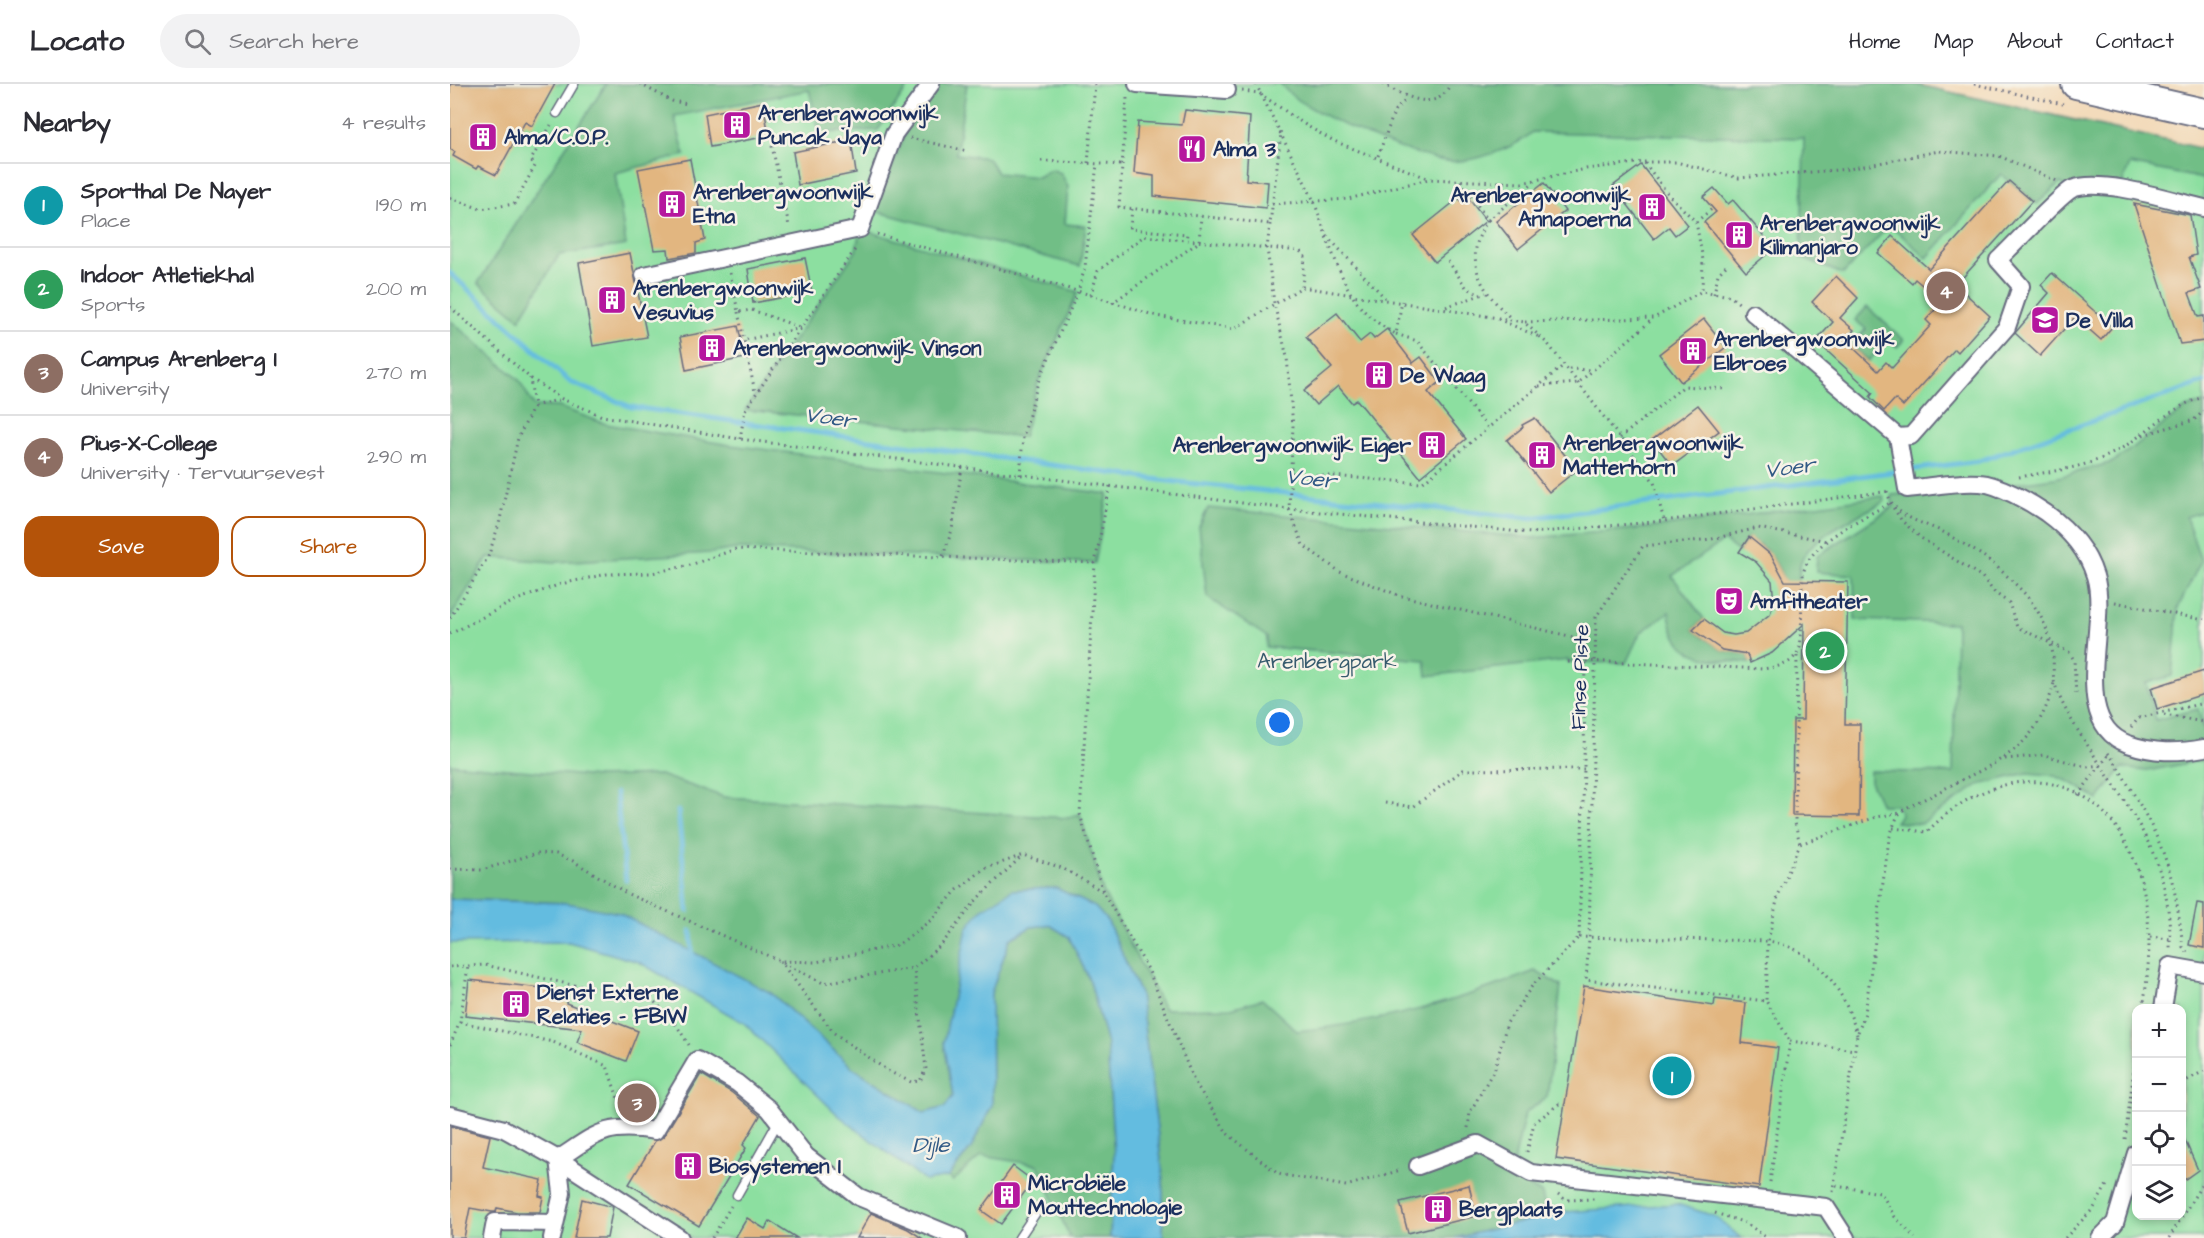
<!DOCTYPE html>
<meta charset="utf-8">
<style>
body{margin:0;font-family:"Architects Daughter",sans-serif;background:#f2f2f3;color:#2b2b33}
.controls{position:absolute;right:18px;bottom:18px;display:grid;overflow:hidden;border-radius:12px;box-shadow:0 3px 9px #0003}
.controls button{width:54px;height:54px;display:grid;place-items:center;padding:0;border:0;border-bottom:2px solid #e1e1e2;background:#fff;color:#2b2b33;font:30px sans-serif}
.you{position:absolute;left:830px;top:639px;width:21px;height:21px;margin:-15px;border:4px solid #fff;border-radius:50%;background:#1a73e8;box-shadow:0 0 0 9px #1a73e833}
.badge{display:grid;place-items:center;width:39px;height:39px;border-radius:50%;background:#b45309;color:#fff;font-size:20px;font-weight:700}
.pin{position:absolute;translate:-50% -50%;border:3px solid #fff;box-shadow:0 2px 6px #0006}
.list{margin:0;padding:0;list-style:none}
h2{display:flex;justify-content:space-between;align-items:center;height:78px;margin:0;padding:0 24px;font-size:26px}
h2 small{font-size:20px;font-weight:400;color:#7c7c81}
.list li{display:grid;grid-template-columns:39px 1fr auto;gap:18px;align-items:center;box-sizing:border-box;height:84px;padding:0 24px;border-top:2px solid #e1e1e2}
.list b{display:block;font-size:22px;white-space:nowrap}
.list p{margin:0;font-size:20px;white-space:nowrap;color:#7c7c81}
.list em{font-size:20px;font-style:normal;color:#7c7c81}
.actions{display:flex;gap:12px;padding:18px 24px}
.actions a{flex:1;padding:14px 0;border:2px solid #b45309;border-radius:18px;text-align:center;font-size:21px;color:#b45309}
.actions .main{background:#b45309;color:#fff}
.icon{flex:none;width:33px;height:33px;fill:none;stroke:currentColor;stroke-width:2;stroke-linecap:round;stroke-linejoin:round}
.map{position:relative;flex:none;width:1754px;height:1154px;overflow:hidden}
header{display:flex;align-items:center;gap:36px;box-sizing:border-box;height:84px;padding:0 30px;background:#fff;border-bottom:2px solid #e1e1e2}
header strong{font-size:28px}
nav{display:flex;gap:33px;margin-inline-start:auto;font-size:21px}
.search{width:420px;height:54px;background:#f2f2f3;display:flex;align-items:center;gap:15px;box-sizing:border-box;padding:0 21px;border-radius:33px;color:#7c7c81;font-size:22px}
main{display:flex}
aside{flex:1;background:#fff}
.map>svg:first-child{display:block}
.green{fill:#8cdfa0;stroke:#54877f;stroke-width:1.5;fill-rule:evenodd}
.forest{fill:#71be86;stroke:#467672;stroke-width:1.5}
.water{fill:#63bce0;stroke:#3f769f;stroke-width:1.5}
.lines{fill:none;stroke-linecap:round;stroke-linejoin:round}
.stream{stroke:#63bce0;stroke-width:5}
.building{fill:#e2b680}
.service-casing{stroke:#676b7f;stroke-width:11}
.minor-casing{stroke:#676b7f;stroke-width:20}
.trunk-casing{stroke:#676b7f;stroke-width:32}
.path{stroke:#676b7f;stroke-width:3;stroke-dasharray:1.5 4.5;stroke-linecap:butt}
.service{stroke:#fff;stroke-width:8}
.minor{stroke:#fff;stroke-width:16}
.trunk{stroke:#fff;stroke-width:28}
.labels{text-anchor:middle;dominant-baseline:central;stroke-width:5;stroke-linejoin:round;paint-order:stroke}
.poi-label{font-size:21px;font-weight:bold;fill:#1b2f5e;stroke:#f7f3e8;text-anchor:start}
.park-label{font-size:21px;fill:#375b6e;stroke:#f7f3e8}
.street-label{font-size:21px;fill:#1b2f5e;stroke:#f7f3e8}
.water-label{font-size:22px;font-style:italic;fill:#315985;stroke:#f7f3e8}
</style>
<header>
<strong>Locato</strong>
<div class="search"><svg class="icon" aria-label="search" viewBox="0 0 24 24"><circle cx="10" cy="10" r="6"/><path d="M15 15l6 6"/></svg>Search here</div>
<nav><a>Home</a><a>Map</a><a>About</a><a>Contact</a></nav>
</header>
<main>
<aside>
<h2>Nearby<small>4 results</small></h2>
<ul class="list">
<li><span class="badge" style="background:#0f9aa8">1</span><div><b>Sporthal De Nayer</b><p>Place</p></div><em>190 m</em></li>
<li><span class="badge" style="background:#2e9e5b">2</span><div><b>Indoor Atletiekhal</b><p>Sports</p></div><em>200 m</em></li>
<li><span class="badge" style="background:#8d6e63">3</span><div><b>Campus Arenberg I</b><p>University</p></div><em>270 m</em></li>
<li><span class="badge" style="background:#8d6e63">4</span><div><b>Pius-X-College</b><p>University · Tervuursevest</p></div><em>290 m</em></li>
</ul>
<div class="actions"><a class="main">Save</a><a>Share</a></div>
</aside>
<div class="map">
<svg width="1754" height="1154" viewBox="0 0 1754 1154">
<rect width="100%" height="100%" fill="#f7f3e8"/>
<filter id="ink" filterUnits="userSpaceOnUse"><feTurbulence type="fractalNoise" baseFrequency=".0167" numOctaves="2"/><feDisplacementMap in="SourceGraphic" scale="12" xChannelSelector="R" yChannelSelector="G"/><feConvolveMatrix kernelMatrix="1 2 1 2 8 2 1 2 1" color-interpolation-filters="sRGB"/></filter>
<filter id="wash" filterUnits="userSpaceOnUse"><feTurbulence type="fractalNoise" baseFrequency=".008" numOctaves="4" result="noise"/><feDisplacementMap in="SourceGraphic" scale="24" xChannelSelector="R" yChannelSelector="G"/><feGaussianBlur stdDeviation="1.35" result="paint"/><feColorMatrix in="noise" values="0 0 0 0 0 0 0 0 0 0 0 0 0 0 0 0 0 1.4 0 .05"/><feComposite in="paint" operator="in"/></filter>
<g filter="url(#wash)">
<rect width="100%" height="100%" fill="#f3dbbb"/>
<path class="green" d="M0 0H1464L1754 65V1154H0ZM1686 924H1732V1132H1686Z"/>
<g class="forest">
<polygon points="156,0 460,0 428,46 370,49 359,6 224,32 235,71 165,89 176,161 109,171 70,235 28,199"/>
<polygon points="489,0 517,0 506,70 538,74 547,89 588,93 601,85 611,89 618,103 615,140 636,142 630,182 425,127 456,47"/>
<path d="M831 0H1464L1754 65V95L1680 80 1670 105 1621 106 1610 99 1587 120 1551 90 1477 174 1440 141 1393 190 1351 174 1354 54 1082 48C1066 64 1020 80 997 77 965 74 846 26 831 0Z"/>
<polygon points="410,145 628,208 588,298 573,353 295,326 406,167"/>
<polygon points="1417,223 1454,256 1447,263 1438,255 1419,277 1401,261 1416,245 1405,236"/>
<polygon points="0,236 69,296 84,322 109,323 156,340 280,361 658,410 645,479 286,465 261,469 105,478 38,473 0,534"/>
<polygon points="1754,319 1754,427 1736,433 1751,477 1728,524 1722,592 1696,599 1706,636 1748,625 1754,646 1754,676 1697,687 1672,684 1648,716 1622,699 1603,691 1577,689 1529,701 1471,740 1445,738 1451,729 1446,721 1431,721 1420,697 1420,687 1503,689 1506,539 1405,536 1404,491 1366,488 1367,472 1443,423 1442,411 1530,404 1605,394 1663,378 1736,324"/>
<path d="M1433 412 1435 417C1412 431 1357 452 1350 481 1348 492 1350 506 1349 518 1327 496 1333 471 1298 454L1289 468 1274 457 1222 492 1254 535 1243 546 1272 566 1297 570 1300 579C1260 575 1224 578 1219 528L1190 549 1176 579 1118 578V576L977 592 975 576 816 563 817 553 757 513 749 443 758 424 1082 454 1208 443Z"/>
<path d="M0 680 148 693 210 691 274 713 618 734 630 730 653 808 714 925 781 924 812 915 847 947C935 938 1002 919 1085 887L1111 902 1097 1013 1075 1029 1061 1091 1092 1110 1097 1132 1005 1154H713V1092L690 910 658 838 645 823 606 804 562 806 494 958 503 1012 495 1023 474 1029 403 984 321 909 117 819 0 815Z"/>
<polygon points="600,841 619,853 640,897 657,960 664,1070 660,1154 620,1154 588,1081 531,1072 503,1097 498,1093 521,1064 542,1021 541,909 560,855 581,843"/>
</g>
<g class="water">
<polygon points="606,804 645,823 658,838 690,910 713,1092 713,1154 660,1154 664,1070 657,960 640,897 619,853 600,841 581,843 560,855 541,909 542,1021 521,1064 498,1093 475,1097 388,1031 294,939 189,878 119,858 0,859 0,815 117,819 169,829 321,909 403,984 474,1029 495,1023 503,1012 494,958 517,844 531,826 562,806"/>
<polygon points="1227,1120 1264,1132 1291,1154 1005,1154 1114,1128"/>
</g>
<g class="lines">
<g class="stream">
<polyline points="0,189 120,298 181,323 718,397 1080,434 1529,377 1754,298"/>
<polyline points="166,709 176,796"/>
<polyline points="228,727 238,827"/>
<polyline points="241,847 242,868"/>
</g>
</g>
<g id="blocks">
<g class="building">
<polygon points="0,0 105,0 82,42 75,38 46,91 28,82 26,85 3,72 5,68 0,65"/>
<polygon points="313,18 319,52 260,63 255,30"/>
<polygon points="735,26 800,33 796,96 818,98 816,124 704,112 704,92 684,89 688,38 732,41"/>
<polygon points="401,56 406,89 348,101 343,68"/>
<polygon points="240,75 255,156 246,159 246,169 219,174 218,165 204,166 188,85"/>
<polygon points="1191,81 1238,141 1225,151 1219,143 1204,155 1163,102"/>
<polygon points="1559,97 1582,117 1506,201 1540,232 1508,268 1505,265 1453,322 1445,315 1434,327 1420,313 1423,309 1366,257 1383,238 1362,218 1386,192 1408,214 1390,234 1404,246 1395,256 1428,287 1436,278 1442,284 1481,241 1476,236 1492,218 1465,195 1462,199 1428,169 1442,152 1479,185"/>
<polygon points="1094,99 1115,127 1068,165 1046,137"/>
<polygon points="1264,104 1278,120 1283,116 1324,164 1296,188 1254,138 1266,128 1253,113"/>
<polygon points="1009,114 1013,119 1019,115 1036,137 985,178 963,151"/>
<polygon points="1684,120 1740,131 1746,171 1739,173 1751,205 1739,209 1748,233 1754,232 1754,257 1730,260"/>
<polygon points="180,169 197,253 143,262 129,179"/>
<polygon points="355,174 362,208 303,219 298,185"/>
<polygon points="1602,189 1662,243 1651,256 1625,233 1590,272 1565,249 1599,209 1591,201"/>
<polygon points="887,229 910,258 920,250 924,255 937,245 963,279 971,273 990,298 978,308 1016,355 970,393 907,316 902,319 888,302 866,321 854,307 882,284 856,253"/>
<polygon points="1254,235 1276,263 1231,298 1209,270"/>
<polygon points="288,242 295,274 236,286 230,253"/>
<polygon points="1248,321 1269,347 1222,382 1202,356"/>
<polygon points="1085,334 1127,386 1099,408 1057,356 1073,343 1072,341"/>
<polygon points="1299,453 1321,471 1335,497 1398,498 1395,640 1410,640 1409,732 1342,731 1343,636 1353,636 1354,540 1322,569 1300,579 1297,570 1272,566 1243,546 1254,535 1273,549 1284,551 1296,549 1320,530 1324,519 1322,497 1306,478 1289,468"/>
<polygon points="1754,587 1754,610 1707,625 1701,604"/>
<polygon points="1747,819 1754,820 1754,864 1739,861"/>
<polygon points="19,896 118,907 116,919 188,947 176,977 127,958 132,945 15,932"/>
<polygon points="1134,902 1264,922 1265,915 1296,919 1292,959 1328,964 1309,1103 1106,1075"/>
<polygon points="251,990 281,1008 310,1032 293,1061 296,1064 249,1142 179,1100 205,1057 214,1052"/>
<polygon points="0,1042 40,1052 33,1083 92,1096 89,1112 93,1113 90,1128 67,1128 47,1124 46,1128 42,1128 20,1124 14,1154 0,1154"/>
<polygon points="1731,1047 1748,1086 1731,1098"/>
<polygon points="563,1082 583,1097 551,1140 531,1126"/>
<polygon points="1019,1101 1026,1132 958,1149 950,1118"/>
<polygon points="132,1115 163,1123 157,1154 124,1154"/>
<polygon points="421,1129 458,1145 472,1154 407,1154"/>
<polygon points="297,1134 315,1145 320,1137 347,1154 285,1154"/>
</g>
</g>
</g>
<g filter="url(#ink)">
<use href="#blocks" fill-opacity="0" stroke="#676b7f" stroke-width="1.5"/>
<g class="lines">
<g class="service-casing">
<g id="service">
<polyline points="107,29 124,0"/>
<polyline points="287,1111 328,1038"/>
<polyline points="569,1154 591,1121"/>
</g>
</g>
<g class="minor-casing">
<g id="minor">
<polyline points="687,0 777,6"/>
<polyline points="194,191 410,145 444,50 481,0"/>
<path d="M1303 229 1448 353 1457 405C1480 403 1506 397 1530 399 1548 400 1580 418 1596 429 1618 445 1637 465 1645 492 1660 540 1617 638 1678 660 1704 669 1726 669 1754 664"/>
<path d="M1448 353 1461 352 1557 243 1571 202 1548 176C1561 164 1610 111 1622 105 1651 93 1723 117 1754 124"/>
<polyline points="1713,924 1720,882 1754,888"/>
<polyline points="0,1031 54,1045 108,1075 230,1154"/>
<polyline points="968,1082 1028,1060 1081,1089 1376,1123 1396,1154"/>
<polyline points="42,1154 45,1138 105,1139"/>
<path d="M102 1154 112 1109 108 1075C148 1049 155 1039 205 1047L247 976 287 999 319 1025 356 1072 409 1113 508 1154"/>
<polyline points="1650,1154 1665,1139 1686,1069"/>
</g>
</g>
<g class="trunk-casing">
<polyline id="trunk" points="1626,0 1754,29"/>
</g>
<g class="path">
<polyline points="190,0 222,17 238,20"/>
<polyline points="806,0 864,117 876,151 935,214"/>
<path d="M933 0C952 11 988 31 1000 0"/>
<polyline points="1524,0 1613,20"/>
<polyline points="792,7 809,9 857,42 884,57 977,94"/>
<polyline points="677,14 669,123 820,140 831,49"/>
<polyline points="460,54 517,67"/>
<polyline points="322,62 339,142"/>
<polyline points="928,72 945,26 957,15"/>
<polyline points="591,77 672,81"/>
<polyline points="1194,78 1226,78 1289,94 1399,85 1489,67 1549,72 1607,97"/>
<polyline points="638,79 645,0"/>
<path d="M1010 97 1038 136C1011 176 1031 207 1062 235"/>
<polyline points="0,114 31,125 64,120 85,82 81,76 101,41"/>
<polyline points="822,120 898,115 979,95 1072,99 1136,85 1194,78 1219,111 1246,138 1253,176 1252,207"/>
<polyline points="682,125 680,145 737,150 736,156"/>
<polyline points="1038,136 1085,97"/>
<polyline points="1246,138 1263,124"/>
<polyline points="820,140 817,164 824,219 837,273 843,342 839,425 853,461 890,488 948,511 1123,553 1131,555 1135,560 1134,685 1129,853"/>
<polyline points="427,150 641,211 706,232 784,245 852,203 1074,238 1098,260 1204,398 1214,437"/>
<path d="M876 153C895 198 900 226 946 250L952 217"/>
<polyline points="998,177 1016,203 1028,210"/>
<polyline points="280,189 288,228 302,226 352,244 294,256"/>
<polyline points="1264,210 1268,190 1279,179"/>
<polyline points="641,211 648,187 694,152 850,167 855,173 852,203"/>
<polyline points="662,219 749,158 751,132"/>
<polyline points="0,223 80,294 112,315 152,332 290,355 839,425 1081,449 1214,437 1440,407"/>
<polyline points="996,223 1036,209"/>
<polyline points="288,228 305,308"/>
<polyline points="1048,235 1089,253"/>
<polyline points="1075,238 1204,234 1252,207 1280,212 1290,220"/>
<polyline points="946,250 967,257 1038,344 1114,281"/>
<polyline points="1119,285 1142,286"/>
<polyline points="1089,302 1128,299 1203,235"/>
<polyline points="84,322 112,315"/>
<polyline points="1693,351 1744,336 1754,327"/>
<polyline points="1170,354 1234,302 1275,305"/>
<polyline points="290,355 295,326 406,164"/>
<polyline points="842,389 972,399 1038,344"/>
<polyline points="570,391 573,353 588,298 628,208 635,183 647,80"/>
<path d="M1569 393C1603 387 1637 384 1667 367 1697 350 1720 322 1754 313"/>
<polyline points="660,402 645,479 630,730 653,808 698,885 744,997 778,1050 828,1090 896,1102 951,1086"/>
<path d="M1437 407C1443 435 1475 438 1497 450 1510 458 1524 466 1536 474 1550 485 1564 498 1576 511 1591 529 1601 550 1603 573 1604 581 1602 592 1605 600 1612 624 1629 648 1642 668 1688 738 1722 778 1720 867"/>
<polyline points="1440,419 1452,437 1471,454 1532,493 1545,509 1559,519 1567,543 1619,568 1624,576 1626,611"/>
<polyline points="493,472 502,446 512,383"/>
<polyline points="1665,518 1754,536"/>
<polyline points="0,534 38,473 49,440 68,354 84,322 80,294"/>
<polyline points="0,550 64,517 111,500 157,490 202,489 240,481 286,465 645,479"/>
<polyline points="1347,572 1345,739 1350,760"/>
<path d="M1118 578 1135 577 1313 585C1331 582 1343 581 1350 563 1353 539 1350 516 1353 492 1356 459 1414 434 1440 419"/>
<polyline points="1714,631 1754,638"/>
<polyline points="1681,643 1689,634 1754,619"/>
<path d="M1658 669C1668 681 1674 694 1682 707 1717 766 1725 795 1733 863L1737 868"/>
<polyline points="1555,675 1594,671 1637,683 1650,681"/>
<polyline points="1628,711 1660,669"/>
<polyline points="935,719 963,723 1013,686 1134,685"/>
<path d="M1443 744 1477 748C1542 679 1640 676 1682 771 1704 821 1701 873 1693 924"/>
<polyline points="0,785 32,786 87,769 106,770 123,777 178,810 330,877 366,878 448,861 481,836 506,807 534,785 573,771 612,784 652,807"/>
<polyline points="1129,853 1318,857 1316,917"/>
<polyline points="1700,853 1721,855"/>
<polyline points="330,877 384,949 438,987 461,998 470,997 476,985 464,884"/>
<polyline points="333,879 373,899 464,884 492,860 528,814 572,772"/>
<polyline points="0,883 35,881 118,900 199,913 222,934 239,961"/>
<polyline points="10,938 103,958 157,982 173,1029"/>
<path d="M1407 951C1395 906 1366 864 1318 857L1328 812 1350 760 1426 733 1450 729"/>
<polyline points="1340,957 1405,966"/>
<polyline points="0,961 10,938 18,882"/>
<polyline points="1732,999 1754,987"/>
<polyline points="1018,1044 1020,1028 1045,984 1057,939 1082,902 1129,853"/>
<polyline points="1675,1055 1686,970"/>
<polyline points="1077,1068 1084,1039 1109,1020 1115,1021"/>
<polyline points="1320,1098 1340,957 1316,917 1136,896 1139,854 1146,533 1193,462 1262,455 1308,444 1377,457"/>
<polyline points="1386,1102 1431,1109 1445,1133 1465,1154"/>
<path d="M1383 1108 1407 951 1415 929 1439 755C1442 747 1445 735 1450 729 1458 721 1473 716 1483 711 1541 678 1585 673 1604 599"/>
<polyline points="1108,1110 1116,1116 1144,1115"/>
<polyline points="1265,1129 1296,1139 1317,1154"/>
<polyline points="262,1154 281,1122"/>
<polyline points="1615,1154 1644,1124 1658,1099"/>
<polyline points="1719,1154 1754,1097"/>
</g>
<use href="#service" class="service"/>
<use href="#minor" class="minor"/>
<use href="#trunk" class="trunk"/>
</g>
</g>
<defs>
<g id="building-square" transform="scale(1.5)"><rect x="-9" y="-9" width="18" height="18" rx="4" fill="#b5179e" stroke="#f7f3e8"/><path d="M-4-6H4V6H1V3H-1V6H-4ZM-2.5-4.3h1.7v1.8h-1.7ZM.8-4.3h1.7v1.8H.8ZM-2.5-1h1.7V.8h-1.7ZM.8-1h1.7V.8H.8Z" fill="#fff"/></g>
<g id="restaurant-square" transform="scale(1.5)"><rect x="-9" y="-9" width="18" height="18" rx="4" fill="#b5179e" stroke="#f7f3e8"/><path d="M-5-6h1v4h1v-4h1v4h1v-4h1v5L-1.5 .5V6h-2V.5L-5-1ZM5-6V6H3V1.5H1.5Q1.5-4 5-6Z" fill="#fff"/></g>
<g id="school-square" transform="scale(1.5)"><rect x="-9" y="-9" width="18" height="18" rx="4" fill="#b5179e" stroke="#f7f3e8"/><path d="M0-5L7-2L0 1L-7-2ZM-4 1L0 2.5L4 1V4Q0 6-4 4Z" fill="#fff"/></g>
<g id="theatre-square" transform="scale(1.5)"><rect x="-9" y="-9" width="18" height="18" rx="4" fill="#b5179e" stroke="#f7f3e8"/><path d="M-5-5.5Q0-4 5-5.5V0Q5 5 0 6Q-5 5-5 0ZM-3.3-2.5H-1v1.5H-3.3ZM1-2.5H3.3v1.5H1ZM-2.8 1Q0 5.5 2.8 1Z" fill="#fff"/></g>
</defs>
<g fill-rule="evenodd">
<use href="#building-square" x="287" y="41"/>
<use href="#building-square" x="33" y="53"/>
<use href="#restaurant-square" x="742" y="65"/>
<use href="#building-square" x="222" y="120"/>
<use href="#building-square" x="1202" y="123"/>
<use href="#building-square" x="1289" y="151"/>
<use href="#building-square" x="162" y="216"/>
<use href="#school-square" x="1595" y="236"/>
<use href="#building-square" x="262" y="264"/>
<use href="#building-square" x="1243" y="267"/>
<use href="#building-square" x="929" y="291"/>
<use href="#building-square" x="982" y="361"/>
<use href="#building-square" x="1092" y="371"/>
<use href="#theatre-square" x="1279" y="517"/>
<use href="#building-square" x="66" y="920"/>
<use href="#building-square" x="238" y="1082"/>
<use href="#building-square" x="557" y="1111"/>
<use href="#building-square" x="988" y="1125"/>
</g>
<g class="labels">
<g class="poi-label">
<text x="308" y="29">Arenbergwoonwijk<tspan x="308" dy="24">Puncak Jaya</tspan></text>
<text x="54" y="53">Alma/C.O.P.</text>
<text x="763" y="65">Alma 3</text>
<text x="243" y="108">Arenbergwoonwijk<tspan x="243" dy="24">Etna</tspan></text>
<text x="1181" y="111" text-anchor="end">Arenbergwoonwijk<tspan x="1181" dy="24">Annapoerna</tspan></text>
<text x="1310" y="139">Arenbergwoonwijk<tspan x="1310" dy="24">Kilimanjaro</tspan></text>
<text x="183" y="204">Arenbergwoonwijk<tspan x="183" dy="24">Vesuvius</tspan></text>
<text x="1616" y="236">De Villa</text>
<text x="1264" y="255">Arenbergwoonwijk<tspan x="1264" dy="24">Elbroes</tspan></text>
<text x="283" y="264">Arenbergwoonwijk Vinson</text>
<text x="950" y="291">De Waag</text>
<text x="1113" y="359">Arenbergwoonwijk<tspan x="1113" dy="24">Matterhorn</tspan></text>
<text x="961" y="361" text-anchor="end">Arenbergwoonwijk Eiger</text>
<text x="1300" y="517">Amfitheater</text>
<text x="87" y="908">Dienst Externe<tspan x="87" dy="24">Relaties - FBIW</tspan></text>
<text x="259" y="1082">Biosystemen I</text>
<text x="578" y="1099">Microbiële<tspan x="578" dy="24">Mouttechnologie</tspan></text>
<text x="1009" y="1125">Bergplaats</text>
</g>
<g class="park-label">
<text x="877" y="577">Arenbergpark</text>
</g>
<g class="street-label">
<text transform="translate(1130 593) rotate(-88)">Finse Piste</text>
</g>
<g class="water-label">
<text transform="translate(380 334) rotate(8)">Voer</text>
<text transform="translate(1340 384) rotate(-7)">Voer</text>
<text transform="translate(861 395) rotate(6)">Voer</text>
<text x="481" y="1061">Dijle</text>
</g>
</g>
</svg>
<div class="controls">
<button>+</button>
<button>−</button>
<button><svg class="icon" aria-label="locate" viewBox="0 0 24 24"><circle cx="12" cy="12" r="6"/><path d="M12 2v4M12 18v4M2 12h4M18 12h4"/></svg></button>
<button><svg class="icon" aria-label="layers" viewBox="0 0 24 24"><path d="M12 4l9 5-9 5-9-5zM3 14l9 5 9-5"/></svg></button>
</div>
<div class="you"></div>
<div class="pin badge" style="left:1222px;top:992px;background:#0f9aa8">1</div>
<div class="pin badge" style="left:1375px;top:567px;background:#2e9e5b">2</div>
<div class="pin badge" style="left:187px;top:1019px;background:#8d6e63">3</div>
<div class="pin badge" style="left:1496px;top:207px;background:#8d6e63">4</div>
</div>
</main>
